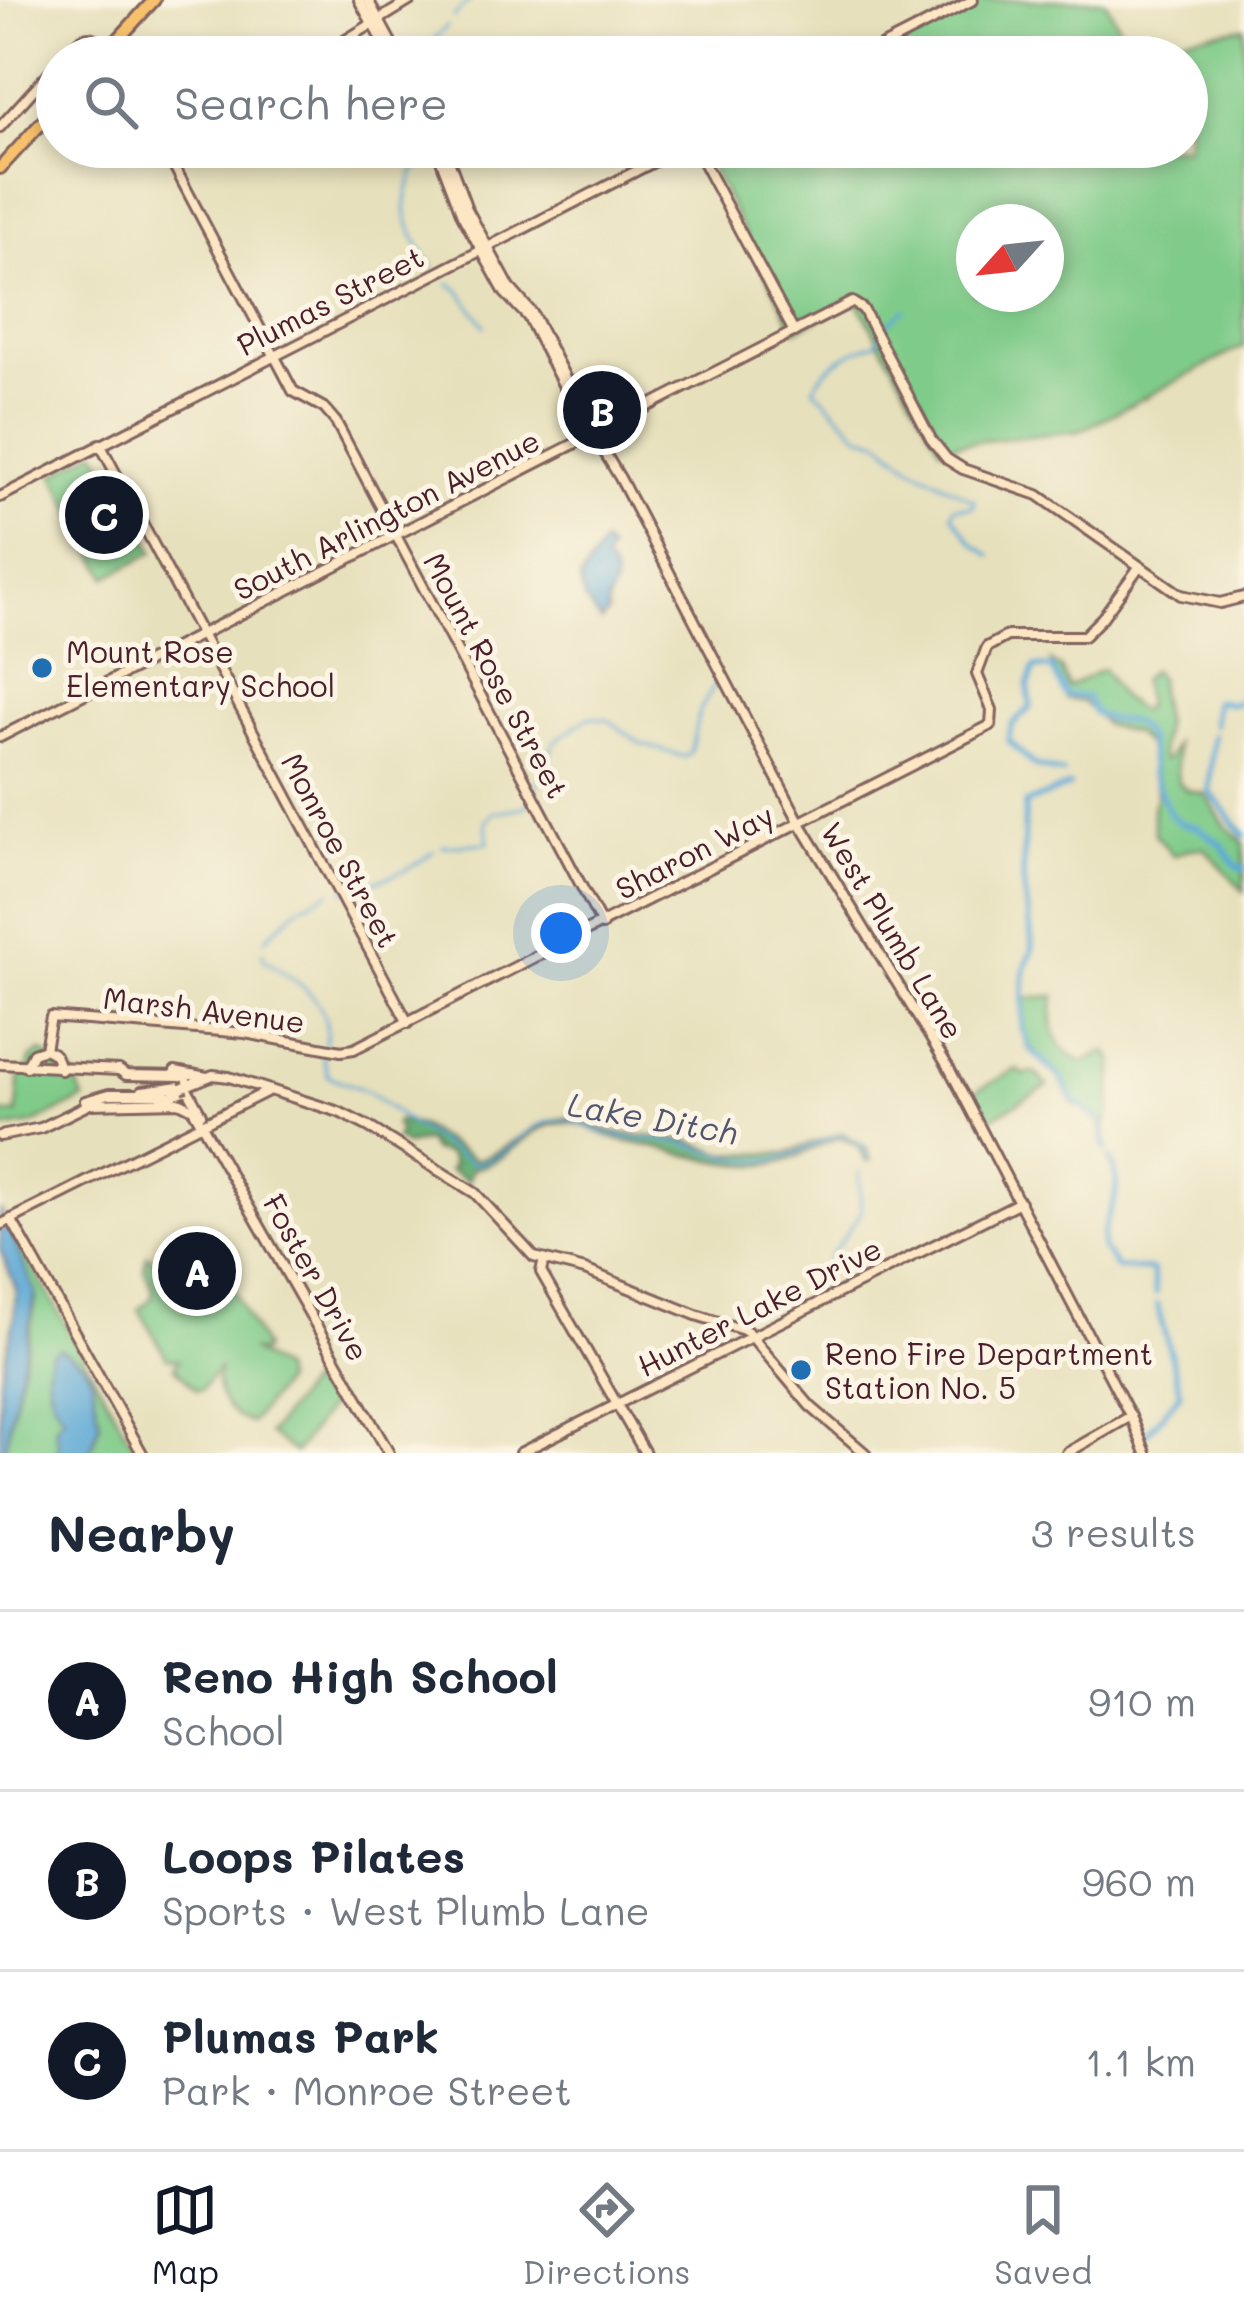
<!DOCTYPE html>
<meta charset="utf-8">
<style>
body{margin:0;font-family:Mali,sans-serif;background:#f2f2f3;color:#1f2937}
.compass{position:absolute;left:956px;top:204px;width:108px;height:108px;border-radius:50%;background:#fff;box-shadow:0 6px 18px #0003;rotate:243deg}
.you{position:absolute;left:561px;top:933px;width:42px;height:42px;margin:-30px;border:9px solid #fff;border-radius:50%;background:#1a73e8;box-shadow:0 0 0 18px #1a73e833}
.badge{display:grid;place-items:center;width:78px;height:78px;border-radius:50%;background:#111827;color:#fff;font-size:39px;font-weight:700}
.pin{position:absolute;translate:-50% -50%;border:6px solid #fff;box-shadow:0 3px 12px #0006}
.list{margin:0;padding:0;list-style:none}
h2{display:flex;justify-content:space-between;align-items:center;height:156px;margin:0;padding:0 48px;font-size:51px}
h2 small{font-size:39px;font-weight:400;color:#747a83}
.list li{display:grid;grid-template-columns:78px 1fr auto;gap:36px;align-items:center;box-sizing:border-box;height:180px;padding:0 48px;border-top:3px solid #e0e1e3}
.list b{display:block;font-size:45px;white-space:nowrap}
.list p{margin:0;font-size:39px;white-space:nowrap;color:#747a83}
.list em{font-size:39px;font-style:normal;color:#747a83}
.icon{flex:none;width:66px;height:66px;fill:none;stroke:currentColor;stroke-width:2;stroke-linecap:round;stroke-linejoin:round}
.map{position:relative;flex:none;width:1244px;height:1453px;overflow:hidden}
.search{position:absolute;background:#fff;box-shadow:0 6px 18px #0003;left:36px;right:36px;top:36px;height:132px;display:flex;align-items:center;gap:30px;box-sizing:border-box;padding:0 42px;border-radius:66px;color:#747a83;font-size:45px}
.sheet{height:696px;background:#fff}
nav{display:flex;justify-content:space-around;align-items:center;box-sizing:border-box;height:168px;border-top:3px solid #e0e1e3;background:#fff;font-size:33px;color:#747a83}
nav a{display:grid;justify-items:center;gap:6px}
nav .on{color:#111827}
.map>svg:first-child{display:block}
.green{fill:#7fcb89;stroke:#64755a;stroke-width:3;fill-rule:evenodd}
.forest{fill:#67af75;stroke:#586750;stroke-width:3}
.water{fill:#5da9d5;stroke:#546480;stroke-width:3}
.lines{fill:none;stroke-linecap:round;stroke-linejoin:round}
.stream{stroke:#5da9d5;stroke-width:3}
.canal{stroke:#5da9d5;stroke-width:6}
.secondary-casing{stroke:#81635e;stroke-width:14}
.primary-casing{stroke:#81635e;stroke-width:16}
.secondary{stroke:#fce6c4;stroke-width:8}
.primary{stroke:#f7c06c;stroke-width:10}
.secondary-bridge-casing{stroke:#81635e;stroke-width:14;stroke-linecap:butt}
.secondary-bridge{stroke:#fce6c4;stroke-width:8}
.poi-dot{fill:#1f6fb2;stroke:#fcf5e5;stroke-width:4.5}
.labels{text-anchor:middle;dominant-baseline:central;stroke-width:10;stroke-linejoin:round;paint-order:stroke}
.street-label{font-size:30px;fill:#4a1f2b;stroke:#fcf5e5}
.poi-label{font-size:30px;fill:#4a1f2b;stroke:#fcf5e5;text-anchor:start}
.water-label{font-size:33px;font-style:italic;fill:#52566f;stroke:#fcf5e5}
</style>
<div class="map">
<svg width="1244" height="1453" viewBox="0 0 1244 1453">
<rect width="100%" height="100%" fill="#fcf5e5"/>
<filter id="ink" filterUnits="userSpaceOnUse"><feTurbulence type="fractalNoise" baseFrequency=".00833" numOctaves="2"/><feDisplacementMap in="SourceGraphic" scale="24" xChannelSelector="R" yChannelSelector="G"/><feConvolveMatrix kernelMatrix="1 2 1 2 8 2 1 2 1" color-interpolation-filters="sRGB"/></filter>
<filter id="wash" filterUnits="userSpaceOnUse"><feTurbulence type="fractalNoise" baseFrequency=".004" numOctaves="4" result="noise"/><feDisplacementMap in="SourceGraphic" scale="48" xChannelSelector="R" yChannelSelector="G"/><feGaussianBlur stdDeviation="2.7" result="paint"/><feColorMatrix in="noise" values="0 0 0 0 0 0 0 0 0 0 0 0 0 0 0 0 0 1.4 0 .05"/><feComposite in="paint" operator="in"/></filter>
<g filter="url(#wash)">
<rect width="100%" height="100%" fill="#e7e0bc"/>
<g class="green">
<path d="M979 0H1105L1128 43 1134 45 1244 27V346L1080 431 954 444 941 449 857 301 795 330 700 147H1187V57H873ZM974 222H1046V294H974Z"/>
<polygon points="96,450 154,552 107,577 54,475"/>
<path d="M1051 662 1061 669 1068 687 1103 669 1121 698 1141 711 1146 704 1141 680 1152 670 1159 678C1158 694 1160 703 1163 719 1165 733 1158 745 1162 760L1168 759 1175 744 1178 782 1187 790 1205 794 1224 824 1244 843V891L1204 848 1189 849 1173 856 1155 834 1152 810 1157 795 1147 746 1134 733 1105 725 1083 702 1066 699Z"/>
<path d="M1055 996C1049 1023 1054 1053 1085 1062L1106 1051 1114 1060 1110 1113 1105 1125V1151L1102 1120 1073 1104 1059 1078 1028 1049 1022 1022 1025 998Z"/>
<polygon points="41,1052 58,1062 58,1073 72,1073 84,1099 32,1124 0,1129 0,1113 17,1114 20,1070 28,1070 30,1059"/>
<polygon points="1017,1069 1024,1075 1034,1072 1048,1086 984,1122 970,1094"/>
<polygon points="10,1226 138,1453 4,1453 36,1300 7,1229"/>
<path d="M147 1256 166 1264 215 1268 222 1283 228 1280 264 1349 260 1353 250 1350 281 1370 283 1382 251 1423C227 1416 212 1393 219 1367L202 1390H197L174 1367 179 1360 167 1358 139 1309 152 1298 153 1288 144 1269Z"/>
<polygon points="307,1384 332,1403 295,1453 269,1434"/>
</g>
<path class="forest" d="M569 1118 616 1133 689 1141 725 1154 786 1153 842 1133 866 1147 871 1160 866 1162 859 1146 841 1137C818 1143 796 1161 772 1164 728 1170 668 1148 624 1141 602 1137 585 1121 562 1123 525 1125 509 1164 473 1168L468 1181 449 1170 453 1164 448 1154 433 1151 427 1141 406 1145 396 1139 400 1131 395 1125 398 1121 418 1125 476 1160C513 1150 529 1121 569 1118Z"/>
<g class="water">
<path d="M603 543 609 551 604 561C627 582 604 592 608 613L601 621 584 599 580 580Z"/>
<polygon points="0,1209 36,1293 4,1453 0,1453 0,1381 14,1318 16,1289 0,1249"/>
<path d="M59 1348 83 1363 92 1378 100 1423 89 1453H60L55 1427 64 1417C49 1397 43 1378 51 1353Z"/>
</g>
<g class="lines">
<g class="stream">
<polyline points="453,17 470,0"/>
<polyline points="430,57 436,37 447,26"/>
<path d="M428 147C396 203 400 216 433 268"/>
<polyline points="449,283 460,291 485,326"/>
<path d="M905 309 884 326 876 343C853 350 823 366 814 388L860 435 880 441 911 466 975 501 973 507H954L952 514 973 543 991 556"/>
<polyline points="536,787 555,741 589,717 609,720 641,744 685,757 690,753 699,712 717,681"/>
<polyline points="442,846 488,843 486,822 494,812 525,807 532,801"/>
<path d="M343 890C375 881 408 875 433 851"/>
<polyline points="265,939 300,906 330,892"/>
<path d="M263 952 264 959C294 980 335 1001 325 1043"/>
<path d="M322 1053 328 1076 369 1092 412 1125 472 1163C505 1163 522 1126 553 1121 578 1117 593 1132 616 1136 640 1140 666 1138 690 1145 716 1153 742 1163 771 1160 794 1158 818 1141 841 1134L863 1146 868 1160"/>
<polyline points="819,1292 830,1256 861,1213 859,1172"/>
</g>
<g class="canal">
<polyline points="1214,725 1215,701 1233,704 1244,700"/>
<polyline points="1213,736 1209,791 1244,835"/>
<polyline points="1062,773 1035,766 1008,740 1012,725 1031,707 1028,686 1035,667 1052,668 1065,695 1086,697 1094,713 1110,720 1130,721 1141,729 1148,740 1152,773 1170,814 1180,823 1197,827 1221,844 1236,865 1244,869"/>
<polyline points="1069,786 1025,804 1023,879 1033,949 1025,968 1022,1028 1030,1049 1060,1077 1072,1099 1101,1122 1106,1150"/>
<path d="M1110 1159C1129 1199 1101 1211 1102 1248L1117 1268 1152 1270 1156 1294"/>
<polyline points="1146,1434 1181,1393 1157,1305"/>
<polyline points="1138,1453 1140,1451"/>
</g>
</g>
</g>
<g filter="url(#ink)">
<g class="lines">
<g class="secondary-casing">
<g id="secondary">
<polyline points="359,0 391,57"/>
<polyline points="368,0 399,57"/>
<path d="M63 57C87 30 91 31 116 57"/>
<polyline points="318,57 411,0"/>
<polyline points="861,57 973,0"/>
<polyline points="0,127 57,64"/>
<polyline points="164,147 293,391 324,408 336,422 602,925"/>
<polyline points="436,147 462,215 505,293 528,317 586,429 594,435 620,478 800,823 950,1070 1133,1421 1146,1453"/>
<polyline points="444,147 467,209 510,288 532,313 594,434"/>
<polyline points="695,147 794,332"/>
<polyline points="100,444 408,1023"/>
<polyline points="0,497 683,147"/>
<polyline points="0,737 852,302 863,309 931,439 947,459 963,469 1038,495 1181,595 1220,603 1244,597"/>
<polyline points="45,1049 51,1017 245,1033 341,1051 354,1049 991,725 992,710 977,674 987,647 1007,636 1084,636 1102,618 1139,567"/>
<polyline points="0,1064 118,1070"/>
<polyline points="26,1067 33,1053 45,1049 55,1055 61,1070"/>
<polyline points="119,1070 126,1075 181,1076 186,1079 186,1086 213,1075 229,1077 339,1112 369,1127 475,1193 534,1257 585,1270 696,1315 747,1331 810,1406 865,1453"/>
<polyline points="175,1071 207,1077"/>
<polyline points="142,1091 180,1086 189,1092 201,1114"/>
<polyline points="162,1098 185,1091"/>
<polyline points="85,1101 109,1094 165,1094"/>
<polyline points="90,1104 179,1102 193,1109 389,1453"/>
<polyline points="0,1136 41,1128 94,1102"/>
<polyline points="11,1219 142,1453"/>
<polyline points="0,1225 270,1090"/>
<polyline points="544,1260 541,1272 645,1453"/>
<polyline points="520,1453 1020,1202"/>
<polyline points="1067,1453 1131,1416"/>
</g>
</g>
<g class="primary-casing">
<g id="primary">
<polyline points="102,57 154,0"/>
<polyline points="0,168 57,106"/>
</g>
</g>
<use href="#secondary" class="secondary"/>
<use href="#primary" class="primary"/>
<g class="secondary-bridge-casing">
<polyline id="secondary-bridge" points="181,1088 186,1086"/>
</g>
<use href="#secondary-bridge" class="secondary-bridge"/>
</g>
</g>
<g class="poi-dot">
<circle cx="42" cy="668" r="12"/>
<circle cx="801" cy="1370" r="12"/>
</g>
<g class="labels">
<g class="street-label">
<text transform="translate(330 300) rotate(-27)">Plumas Street</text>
<text transform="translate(386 514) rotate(-27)">South Arlington Avenue</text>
<text transform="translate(497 675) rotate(62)">Mount Rose Street</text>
<text transform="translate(341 850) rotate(62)">Monroe Street</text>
<text transform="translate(694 851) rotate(-27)">Sharon Way</text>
<text transform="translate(893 930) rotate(59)">West Plumb Lane</text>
<text transform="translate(204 1009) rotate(7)">Marsh Avenue</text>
<text transform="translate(317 1277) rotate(61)">Foster Drive</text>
<text transform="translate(759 1306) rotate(-27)">Hunter Lake Drive</text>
</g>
<g class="poi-label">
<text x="66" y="651">Mount Rose<tspan x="66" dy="34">Elementary School</tspan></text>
<text x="825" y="1353">Reno Fire Department<tspan x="825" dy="34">Station No. 5</tspan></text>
</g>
<g class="water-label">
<text transform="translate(653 1117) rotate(10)">Lake Ditch</text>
</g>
</g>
</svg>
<svg class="compass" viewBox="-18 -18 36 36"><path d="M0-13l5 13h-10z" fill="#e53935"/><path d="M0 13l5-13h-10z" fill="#747a83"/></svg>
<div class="you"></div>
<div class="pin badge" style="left:197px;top:1271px">A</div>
<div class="pin badge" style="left:602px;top:410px">B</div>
<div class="pin badge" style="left:104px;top:515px">C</div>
<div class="search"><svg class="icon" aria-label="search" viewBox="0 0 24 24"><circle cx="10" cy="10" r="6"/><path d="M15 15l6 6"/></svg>Search here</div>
</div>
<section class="sheet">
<h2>Nearby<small>3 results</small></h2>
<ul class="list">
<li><span class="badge">A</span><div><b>Reno High School</b><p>School</p></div><em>910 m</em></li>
<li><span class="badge">B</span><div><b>Loops Pilates</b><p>Sports · West Plumb Lane</p></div><em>960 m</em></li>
<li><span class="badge">C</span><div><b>Plumas Park</b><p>Park · Monroe Street</p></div><em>1.1 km</em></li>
</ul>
</section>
<nav>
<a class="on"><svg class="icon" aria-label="map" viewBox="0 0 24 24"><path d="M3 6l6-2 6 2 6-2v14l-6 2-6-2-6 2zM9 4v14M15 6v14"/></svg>Map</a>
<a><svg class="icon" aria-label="directions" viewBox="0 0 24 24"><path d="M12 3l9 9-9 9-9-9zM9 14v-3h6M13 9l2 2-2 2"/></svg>Directions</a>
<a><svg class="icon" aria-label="saved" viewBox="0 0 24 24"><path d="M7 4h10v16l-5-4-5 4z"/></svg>Saved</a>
</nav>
